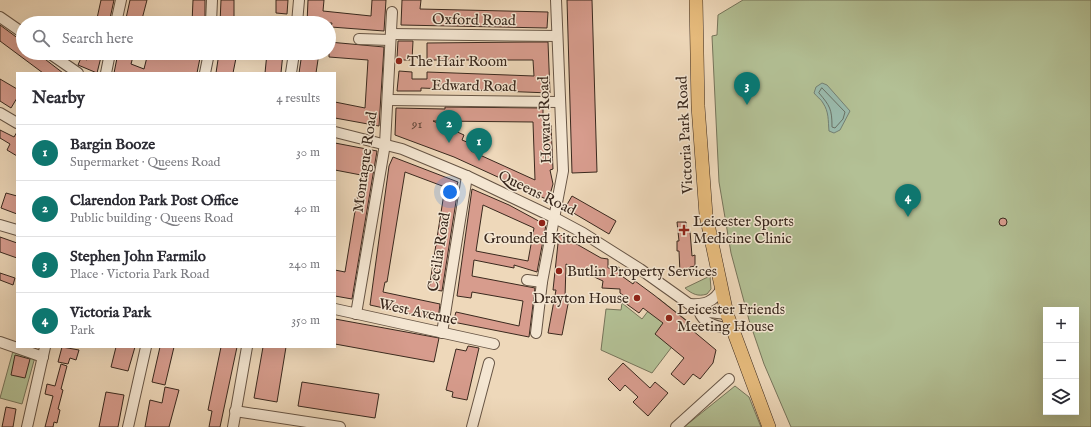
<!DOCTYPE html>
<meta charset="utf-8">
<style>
body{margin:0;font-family:"IM FELL English",serif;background:#f2f2f3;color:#2b2b33}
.controls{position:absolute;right:12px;bottom:12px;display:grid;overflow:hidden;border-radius:0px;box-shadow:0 4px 16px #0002}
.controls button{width:36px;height:36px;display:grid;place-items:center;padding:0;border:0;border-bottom:1px solid #e1e1e2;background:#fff;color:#2b2b33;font:20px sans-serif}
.you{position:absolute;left:450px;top:192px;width:14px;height:14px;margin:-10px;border:3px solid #fff;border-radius:50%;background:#1a73e8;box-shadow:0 0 0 6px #1a73e833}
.badge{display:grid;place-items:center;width:26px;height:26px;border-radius:50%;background:#0f766e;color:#fff;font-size:13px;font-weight:700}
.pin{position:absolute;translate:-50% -33px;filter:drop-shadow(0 1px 2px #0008)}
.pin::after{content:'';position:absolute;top:21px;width:14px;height:12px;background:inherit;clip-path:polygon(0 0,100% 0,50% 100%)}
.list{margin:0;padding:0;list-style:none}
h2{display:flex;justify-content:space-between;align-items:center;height:52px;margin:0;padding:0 16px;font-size:17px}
h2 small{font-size:13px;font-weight:400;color:#7c7c81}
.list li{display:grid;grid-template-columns:26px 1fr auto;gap:12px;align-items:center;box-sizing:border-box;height:56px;padding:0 16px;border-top:1px solid #e1e1e2}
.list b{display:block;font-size:15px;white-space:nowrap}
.list p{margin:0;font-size:13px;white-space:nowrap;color:#7c7c81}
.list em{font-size:13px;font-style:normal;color:#7c7c81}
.icon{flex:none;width:22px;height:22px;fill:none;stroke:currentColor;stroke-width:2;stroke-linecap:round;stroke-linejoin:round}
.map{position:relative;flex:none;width:1091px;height:427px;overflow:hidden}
.search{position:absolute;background:#fff;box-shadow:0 4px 16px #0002;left:16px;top:16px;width:320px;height:44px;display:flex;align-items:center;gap:10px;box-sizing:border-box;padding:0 14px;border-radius:22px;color:#7c7c81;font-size:15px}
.panel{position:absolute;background:#fff;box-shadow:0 4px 16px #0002;left:16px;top:72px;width:320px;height:276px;border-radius:0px}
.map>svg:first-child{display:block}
.green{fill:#b3c095;stroke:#76745a;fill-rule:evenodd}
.water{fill:#9abaac;stroke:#748073}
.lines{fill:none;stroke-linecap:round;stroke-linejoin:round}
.shore{stroke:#6a7265;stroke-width:1}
.building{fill:#d79c8d;stroke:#3a291e;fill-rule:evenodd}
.minor-casing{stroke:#675545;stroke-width:12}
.major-casing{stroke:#3a291e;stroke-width:14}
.minor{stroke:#f4e6d2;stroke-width:10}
.major{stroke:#e7bc7d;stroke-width:13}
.poi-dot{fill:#8f2418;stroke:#f4e6d2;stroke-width:1.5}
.labels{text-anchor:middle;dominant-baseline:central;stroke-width:3;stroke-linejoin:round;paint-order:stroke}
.number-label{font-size:13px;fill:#61463a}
.street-label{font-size:15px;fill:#3a291e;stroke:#f4e6d2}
.poi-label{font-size:15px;fill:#3a291e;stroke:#f4e6d2;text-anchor:start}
</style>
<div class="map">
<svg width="1091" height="427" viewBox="0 0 1091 427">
<rect width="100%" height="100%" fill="#eed8ba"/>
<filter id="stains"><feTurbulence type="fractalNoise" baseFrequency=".005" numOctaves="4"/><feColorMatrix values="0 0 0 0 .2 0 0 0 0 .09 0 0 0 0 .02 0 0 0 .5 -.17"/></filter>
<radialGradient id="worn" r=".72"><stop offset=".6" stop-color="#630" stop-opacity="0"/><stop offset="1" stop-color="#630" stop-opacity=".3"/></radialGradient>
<g class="green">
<path d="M743 0H1091V427H791L764 364 749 320 731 253 719 182 712 36 717 35 718 15ZM1046 310H1076V412H1046Z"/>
<path d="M710 276 711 289 707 294C698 297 692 294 685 288Z"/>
<polygon points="658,298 690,323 652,373 601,350 606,309 621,310 622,303 642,319"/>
<polygon points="13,351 35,357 22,404 0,398"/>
<polygon points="735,386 749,397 761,427 684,427"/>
</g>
<path class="water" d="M822 83 827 85 850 111 840 130 834 133 829 131C828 120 829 112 823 103 821 99 817 97 814 93L816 87Z"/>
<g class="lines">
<path class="shore" d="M822 88 845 112 843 119 835 128 832 127C832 109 830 106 819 93Z"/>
</g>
<g class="building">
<polygon points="101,0 114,0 109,23 96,23"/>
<polygon points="130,0 147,0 141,23 125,23"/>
<polygon points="193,0 205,0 205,23 192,23"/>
<polygon points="221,0 234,0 234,22 220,23"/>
<polygon points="276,0 288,0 287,14 276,13"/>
<polygon points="308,0 324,0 323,11 371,16 372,0 386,0 384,31 331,27 332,23 307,23"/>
<polygon points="402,0 421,0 420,9 548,12 547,28 401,25"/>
<polygon points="567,0 592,0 597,172 572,173"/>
<polygon points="0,25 23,42 23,53 37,53 63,73 43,73 0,41"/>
<polygon points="398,41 413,41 412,60 399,60 397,58"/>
<polygon points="329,42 384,47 379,126 335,118 335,102 365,108 368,60 329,57"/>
<polygon points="529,42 548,42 550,93 421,88 421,91 397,91 399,71 412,72 412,79 427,79 427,72 534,76 533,60 427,60 427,43"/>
<polygon points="89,53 102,53 97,73 78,65 81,58 87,60"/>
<polygon points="118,53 134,53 131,64 144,69 148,53 201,53 197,73 114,73"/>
<polygon points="219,53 237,53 233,73 216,73"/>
<polygon points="267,53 283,53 281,73 265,73"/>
<polygon points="302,53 319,53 316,73 299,73"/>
<polygon points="0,79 17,89 17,98 11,108 0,101"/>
<path d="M445 107 543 108V125H551L553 169 550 170 553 184 549 198 546 199 454 157 395 135 396 108 445 109ZM433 121 533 122 535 180 471 151 474 145 462 140 464 135Z"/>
<polygon points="0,130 14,137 17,132 17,156 7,150 10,144 0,138"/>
<polygon points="335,143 377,151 352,299 335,296 335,270 345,272 361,175 335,170"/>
<polygon points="393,157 458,182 454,194 457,195 442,291 429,289 445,187 405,172 387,282 385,282 383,292 440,304 438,320 370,305 389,166"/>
<path d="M472 189 509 205 546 225 537 272 514 265V268L474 260 472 276 535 288 529 337 453 322 456 312 519 326 523 301 472 292 471 298 457 296ZM483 205 534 228 528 261 476 251Z"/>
<polygon points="6,193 17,196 17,214 1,208"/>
<polygon points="572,196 616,221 609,234 565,208"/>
<circle cx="1003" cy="222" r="4"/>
<polygon points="677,222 686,222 687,231 690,231 692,256 695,255 695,266 690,267 689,271 680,273 679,251 677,251 677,241 679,241"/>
<polygon points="559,234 601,258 608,259 608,268 619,267 619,274 633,284 635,281 654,295 688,322 686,325 716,350 713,363 700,379 693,374 684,385 671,374 684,358 655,334 663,323 643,308 639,313 621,300 624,296 620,293 620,289 602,288 603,281 566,264 565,298 569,299 562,335 548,333 556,290 553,290"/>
<polygon points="0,237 17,243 17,258 0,252"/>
<polygon points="0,273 15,278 13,285 0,280"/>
<polygon points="335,319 439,338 434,362 335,344"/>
<polygon points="468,346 479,348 467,400 452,397 453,392 446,390 456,349 466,351"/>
<polygon points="62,347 79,350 76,360 70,358 68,364 58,362"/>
<polygon points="116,347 135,347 128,371 111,367"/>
<polygon points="160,347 174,347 165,385 152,382"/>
<polygon points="221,347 237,347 220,427 209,427 212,411 208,410"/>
<polygon points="263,347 286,347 277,402 254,398"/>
<polygon points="15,355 30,359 25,378 11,375"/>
<polygon points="623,363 650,388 655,382 668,393 648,416 633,402 638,397 625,385 620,391 608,379"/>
<polygon points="61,364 67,366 61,389 63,390 58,409 60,410 57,423 54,422 53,427 45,427 53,396 45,394 47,384 55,386"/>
<polygon points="302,382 379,394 375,418 298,406"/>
<polygon points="165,387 179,390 169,427 145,427 150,400 162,403"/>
<polygon points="106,392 124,395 118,427 99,427"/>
<polygon points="6,407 16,409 13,427 2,427"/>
</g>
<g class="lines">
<g class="minor-casing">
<g id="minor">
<polyline points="0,17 23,33"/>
<polyline points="116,23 121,0"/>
<polyline points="211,23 212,0"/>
<polyline points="297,23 299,0"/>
<polyline points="391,34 557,36"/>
<polyline points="359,39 390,40"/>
<polyline points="49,53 78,73"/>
<polyline points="106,73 110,53"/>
<polyline points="205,73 209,53"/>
<polyline points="291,73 294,53"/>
<polyline points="389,100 560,102"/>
<polyline points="0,113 17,123"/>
<polyline points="335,132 402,149 467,176 555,218 583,233 640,269 699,311 727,314"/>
<polyline points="0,225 17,230"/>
<polyline points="527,280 542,282"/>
<path d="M689 304C705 305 714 302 722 288"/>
<polyline points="335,309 494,344"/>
<path d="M699 311C704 326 719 326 733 330"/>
<polyline points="356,314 385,144 392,12"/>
<polyline points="442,333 467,176"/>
<polyline points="536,333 542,282 563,171 556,0"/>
<polyline points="0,342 43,357"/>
<polyline points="235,411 340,427"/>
<polyline points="27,427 45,347"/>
<polyline points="128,427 146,347"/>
<polyline points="233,427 247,347"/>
<polyline points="472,427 489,363"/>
<polyline points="676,427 729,379"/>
</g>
</g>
<g class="major-casing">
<polyline id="major" points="696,0 698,106 706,215 727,314 769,427"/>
</g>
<use href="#minor" class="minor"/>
<use href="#major" class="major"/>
</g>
<g class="poi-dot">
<circle cx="399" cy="61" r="4"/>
<circle cx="542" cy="223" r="4"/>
<path d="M682 224h4v4h4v4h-4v4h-4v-4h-4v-4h4z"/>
<circle cx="559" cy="271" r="4"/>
<circle cx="637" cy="298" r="4"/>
<circle cx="669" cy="318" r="4"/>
</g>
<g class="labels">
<g class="number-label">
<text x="417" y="124">91</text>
</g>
<g class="street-label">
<text transform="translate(474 20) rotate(1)">Oxford Road</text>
<text transform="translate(474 86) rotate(1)">Edward Road</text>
<text transform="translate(545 120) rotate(-92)">Howard Road</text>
<text transform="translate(685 135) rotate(-93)">Victoria Park Road</text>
<text transform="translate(365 162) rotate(-82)">Montague Road</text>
<text transform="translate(537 193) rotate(26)">Queens Road</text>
<text transform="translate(439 252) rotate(-81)">Cecilia Road</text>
<text transform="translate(418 312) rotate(12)">West Avenue</text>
</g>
<g class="poi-label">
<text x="407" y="61">The Hair Room</text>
<text x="693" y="221">Leicester Sports<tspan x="693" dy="17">Medicine Clinic</tspan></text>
<text x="542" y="238" text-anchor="middle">Grounded Kitchen</text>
<text x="567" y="271">Butlin Property Services</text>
<text x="629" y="298" text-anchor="end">Drayton House</text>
<text x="677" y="309">Leicester Friends<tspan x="677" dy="17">Meeting House</tspan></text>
</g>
</g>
<rect width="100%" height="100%" filter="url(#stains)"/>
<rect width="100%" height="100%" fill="url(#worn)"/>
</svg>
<div class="controls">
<button>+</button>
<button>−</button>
<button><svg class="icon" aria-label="layers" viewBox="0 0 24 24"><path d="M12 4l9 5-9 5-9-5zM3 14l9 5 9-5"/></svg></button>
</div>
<div class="you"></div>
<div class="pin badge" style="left:479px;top:161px">1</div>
<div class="pin badge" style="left:449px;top:143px">2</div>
<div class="pin badge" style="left:747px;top:105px">3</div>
<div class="pin badge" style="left:908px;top:217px">4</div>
<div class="search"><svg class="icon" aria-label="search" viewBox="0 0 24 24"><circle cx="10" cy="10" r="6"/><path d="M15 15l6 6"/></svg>Search here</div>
<section class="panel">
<h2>Nearby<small>4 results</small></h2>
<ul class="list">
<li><span class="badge">1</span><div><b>Bargin Booze</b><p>Supermarket · Queens Road</p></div><em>30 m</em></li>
<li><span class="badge">2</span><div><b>Clarendon Park Post Office</b><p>Public building · Queens Road</p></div><em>40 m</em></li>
<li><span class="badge">3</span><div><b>Stephen John Farmilo</b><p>Place · Victoria Park Road</p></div><em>240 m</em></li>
<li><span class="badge">4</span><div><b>Victoria Park</b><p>Park</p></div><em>350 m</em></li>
</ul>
</section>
</div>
